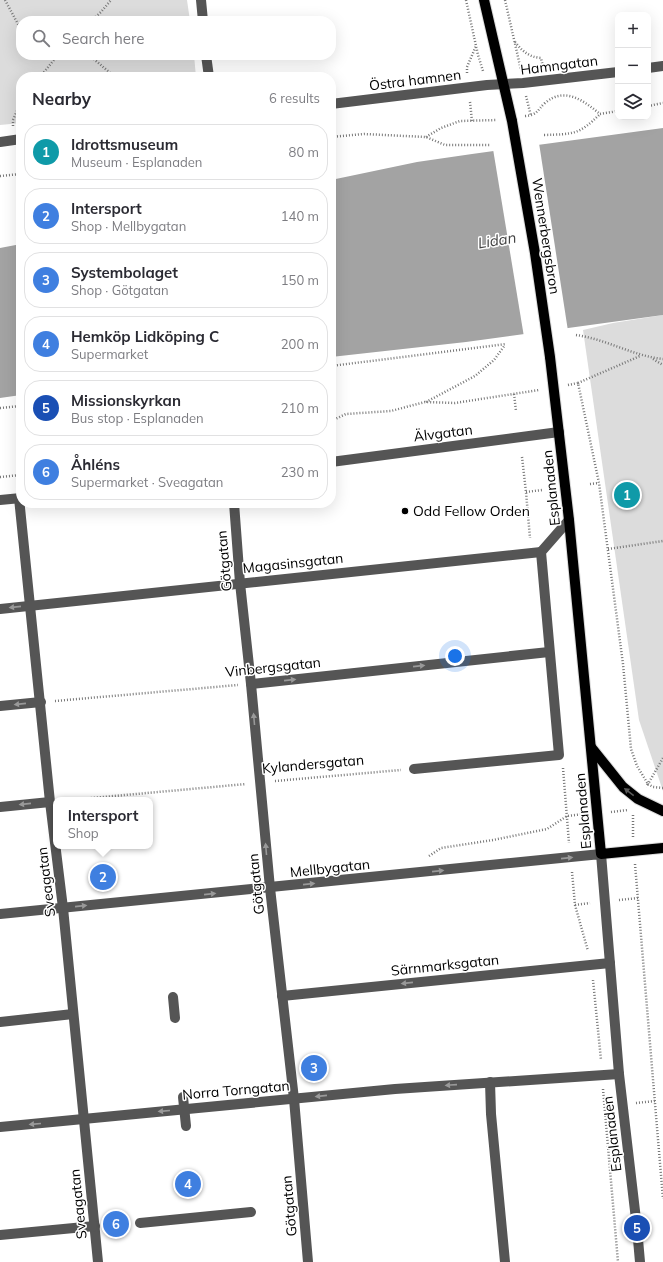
<!DOCTYPE html>
<meta charset="utf-8">
<style>
body{margin:0;font-family:Mulish,sans-serif;background:#f2f2f3;color:#2b2b33}
.controls{position:absolute;right:12px;top:12px;display:grid;overflow:hidden;border-radius:8px;box-shadow:0 4px 16px #0002}
.controls button{width:36px;height:36px;display:grid;place-items:center;padding:0;border:0;border-bottom:1px solid #e1e1e2;background:#fff;color:#2b2b33;font:20px sans-serif}
.you{position:absolute;left:455px;top:656px;width:14px;height:14px;margin:-10px;border:3px solid #fff;border-radius:50%;background:#1a73e8;box-shadow:0 0 0 6px #1a73e833}
.badge{display:grid;place-items:center;width:26px;height:26px;border-radius:50%;background:#000;color:#fff;font-size:13px;font-weight:700}
.pin{position:absolute;translate:-50% -50%;border:2px solid #fff;box-shadow:0 1px 4px #0006}
.popup{position:absolute;left:53px;top:797px;width:100px;height:52px;box-sizing:border-box;display:grid;place-content:center;border-radius:8px;background:#fff;filter:drop-shadow(0 1px 3px #0005);font-size:13px;white-space:nowrap;color:#7c7c81}
.popup b{font-size:15px;color:#2b2b33}
.popup::after{content:'';position:absolute;left:50%;top:100%;margin-left:-8px;border:8px solid transparent;border-top-color:#fff}
.list{margin:0;padding:0;list-style:none}
h2{display:flex;justify-content:space-between;align-items:center;height:52px;margin:0;padding:0 16px;font-size:17px}
h2 small{font-size:13px;font-weight:400;color:#7c7c81}
.list li{display:grid;grid-template-columns:26px 1fr auto;gap:12px;align-items:center;box-sizing:border-box;height:56px;margin:0 8px 8px;padding:0 8px;border:1px solid #e1e1e2;border-radius:16px}
.list b{display:block;font-size:15px;white-space:nowrap}
.list p{margin:0;font-size:13px;white-space:nowrap;color:#7c7c81}
.list em{font-size:13px;font-style:normal;color:#7c7c81}
.icon{flex:none;width:22px;height:22px;fill:none;stroke:currentColor;stroke-width:2;stroke-linecap:round;stroke-linejoin:round}
.map{position:relative;flex:none;width:663px;height:1262px;overflow:hidden}
.search{position:absolute;background:#fff;box-shadow:0 4px 16px #0002;left:16px;top:16px;width:320px;height:44px;display:flex;align-items:center;gap:10px;box-sizing:border-box;padding:0 14px;border-radius:16px;color:#7c7c81;font-size:15px}
.panel{position:absolute;background:#fff;box-shadow:0 4px 16px #0002;left:16px;top:72px;width:320px;height:436px;border-radius:16px}
.map>svg:first-child{display:block}
.green{fill:#dcdcdc}
.water{fill:#a3a3a3}
.pier{fill:#fff}
.lines{fill:none;stroke-linecap:round;stroke-linejoin:round}
.major-casing{stroke:#dbdbdb;stroke-width:12}
.path{stroke:#777;stroke-width:2.5;stroke-dasharray:1 2;stroke-linecap:butt}
.minor{stroke:#555;stroke-width:10}
.major{stroke:#000;stroke-width:10}
.major-bridge-casing{stroke:#dbdbdb;stroke-width:12;stroke-linecap:butt}
.minor-bridge{stroke:#555;stroke-width:10}
.major-bridge{stroke:#000;stroke-width:10}
.oneway{fill:#999}
.oneway2{fill:#595959}
.poi-dot{fill:#000;stroke:#fff;stroke-width:1.5}
.labels{text-anchor:middle;dominant-baseline:central;stroke-width:3;stroke-linejoin:round;paint-order:stroke}
.street-label{font-size:14px;fill:#000;stroke:#fff}
.poi-label{font-size:14px;fill:#000;stroke:#fff;text-anchor:start}
.water-label{font-size:15px;font-style:italic;fill:#444;stroke:#fff}
</style>
<div class="map">
<svg width="663" height="1262" viewBox="0 0 663 1262">
<rect width="100%" height="100%" fill="#fff"/>
<g class="green">
<polygon points="0,0 187,0 190,21 21,21 21,55 194,55 196,77 21,77 21,123 0,125"/>
<polygon points="663,315 663,791 639,720 583,330 613,323"/>
</g>
<g class="water">
<polygon points="663,128 663,315 466,342 331,357 331,180 417,162 472,154"/>
<polygon points="21,244 21,395 0,398 0,248"/>
</g>
<polygon class="pier" points="539,143 568,331 524,337 493,149"/>
<g class="lines">
<g class="major-casing">
<g id="major">
<polyline points="484,0 512,121"/>
<polyline points="550,357 569,520 601,854 663,848"/>
<polyline points="591,747 623,787 638,799 663,811"/>
</g>
</g>
<g class="path">
<polyline points="5,0 19,26 21,27"/>
<polyline points="466,0 478,55 483,71"/>
<polyline points="505,0 521,70"/>
<polyline points="91,21 101,12 111,0"/>
<path d="M515 42C522 51 529 57 541 58L543 67"/>
<polyline points="89,55 115,77"/>
<polyline points="467,73 467,67 476,46"/>
<polyline points="40,77 58,55"/>
<polyline points="526,96 531,116"/>
<polyline points="470,102 472,121"/>
<polyline points="648,106 663,103"/>
<polyline points="600,114 618,111"/>
<path d="M525 116C538 115 537 110 545 103 565 86 584 101 600 114"/>
<polyline points="13,126 13,120 21,102"/>
<path d="M544 135C573 134 579 135 600 114"/>
<polyline points="331,137 364,134 426,137 445,145 490,145"/>
<polyline points="426,137 441,128 460,121 497,120"/>
<polyline points="0,176 21,174"/>
<path d="M576 335C606 339 633 356 663 359"/>
<polyline points="653,359 663,365"/>
<polyline points="331,366 506,344"/>
<polyline points="578,383 640,356"/>
<polyline points="568,385 578,383 599,483 623,664 631,749 637,766 648,784 646,787"/>
<polyline points="514,394 516,411"/>
<polyline points="426,402 475,376 494,360 505,345"/>
<polyline points="0,408 21,406"/>
<polyline points="331,421 346,414 391,411 425,402 455,403 539,390"/>
<polyline points="522,457 526,492 530,538"/>
<polyline points="0,477 21,475"/>
<polyline points="590,484 599,483"/>
<polyline points="526,492 542,490"/>
<polyline points="608,549 663,541"/>
<polyline points="55,701 238,685"/>
<polyline points="663,758 648,784 653,787 663,788"/>
<polyline points="563,768 569,843"/>
<polyline points="275,781 401,770"/>
<polyline points="70,800 246,784"/>
<polyline points="611,812 628,810"/>
<polyline points="633,837 633,813"/>
<polyline points="429,856 441,848 493,840 547,829 567,816 584,814"/>
<polyline points="635,864 663,1199"/>
<polyline points="572,872 575,905 588,951"/>
<polyline points="619,900 638,898"/>
<polyline points="575,905 590,903"/>
<polyline points="593,980 601,1060"/>
<polyline points="603,1089 618,1262"/>
<polyline points="636,1103 655,1101"/>
</g>
<g class="minor">
<polyline points="201,0 203,21"/>
<polyline points="206,55 209,77"/>
<polyline points="648,68 663,66"/>
<polyline points="331,104 487,85 523,83 618,72"/>
<polyline points="0,142 21,139"/>
<polyline points="331,462 559,432"/>
<polyline points="19,498 50,802 63,908 98,1262"/>
<polyline points="0,500 21,498"/>
<polyline points="234,503 240,583 251,684 270,888 294,1099 308,1262"/>
<polyline points="0,609 541,552"/>
<polyline points="251,684 549,652"/>
<polyline points="0,706 41,702"/>
<polyline points="414,769 559,755 541,552 569,520"/>
<polyline points="0,807 50,802"/>
<polyline points="0,914 601,854 619,1074 637,1228 640,1262"/>
<polyline points="282,996 610,963"/>
<polyline points="173,997 175,1018"/>
<polyline points="0,1022 73,1014"/>
<polyline points="490,1082 491,1114 505,1262"/>
<polyline points="0,1127 395,1089 619,1074"/>
<polyline points="140,1223 251,1212"/>
<polyline points="0,1235 95,1226"/>
</g>
<use href="#major" class="major"/>
<g class="major-bridge-casing">
<polyline id="major-bridge" points="512,121 535,253 550,357"/>
</g>
<polyline class="minor-bridge" points="183,1097 186,1126"/>
<use href="#major-bridge" class="major-bridge"/>
</g>
<defs><path id="oneway-solid" d="M-6-.8H1V-3.2L6.5 0L1 3.2V.8H-6Z"/></defs>
<g class="oneway">
<use href="#oneway-solid" transform="translate(15 607) rotate(174)"/>
<use href="#oneway-solid" transform="translate(419 666) rotate(-6)"/>
<use href="#oneway-solid" transform="translate(290 680) rotate(-6)"/>
<use href="#oneway-solid" transform="translate(20 704) rotate(174)"/>
<use href="#oneway-solid" transform="translate(254 719) rotate(-95)"/>
<use href="#oneway-solid" transform="translate(25 804) rotate(174)"/>
<use href="#oneway-solid" transform="translate(266 849) rotate(-95)"/>
<use href="#oneway-solid" transform="translate(567 858) rotate(-6)"/>
<use href="#oneway-solid" transform="translate(438 871) rotate(-6)"/>
<use href="#oneway-solid" transform="translate(309 884) rotate(-6)"/>
<use href="#oneway-solid" transform="translate(210 894) rotate(-6)"/>
<use href="#oneway-solid" transform="translate(81 906) rotate(-6)"/>
<use href="#oneway-solid" transform="translate(407 983) rotate(174)"/>
<use href="#oneway-solid" transform="translate(451 1085) rotate(176)"/>
<use href="#oneway-solid" transform="translate(321 1096) rotate(174)"/>
<use href="#oneway-solid" transform="translate(164 1111) rotate(175)"/>
<use href="#oneway-solid" transform="translate(35 1124) rotate(175)"/>
</g>
<use class="oneway2" href="#oneway-solid" transform="translate(629 792) rotate(-142)"/>
<circle class="poi-dot" cx="405" cy="511" r="4"/>
<g class="labels">
<g class="street-label">
<text transform="translate(559 65) rotate(-7)">Hamngatan</text>
<text transform="translate(415 80) rotate(-7)">Östra hamnen</text>
<text transform="translate(546 236) rotate(81)">Wennerbergsbron</text>
<text transform="translate(443 433) rotate(-7)">Älvgatan</text>
<text transform="translate(551 488) rotate(-96)">Esplanaden</text>
<text transform="translate(224 561) rotate(-95)">Götgatan</text>
<text transform="translate(293 563) rotate(-6)">Magasinsgatan</text>
<text transform="translate(273 667) rotate(-6)">Vinbergsgatan</text>
<text transform="translate(313 764) rotate(-5)">Kylandersgatan</text>
<text transform="translate(583 811) rotate(-95)">Esplanaden</text>
<text transform="translate(330 868) rotate(-6)">Mellbygatan</text>
<text transform="translate(46 882) rotate(-97)">Sveagatan</text>
<text transform="translate(256 884) rotate(-96)">Götgatan</text>
<text transform="translate(445 965) rotate(-6)">Särnmarksgatan</text>
<text transform="translate(236 1090) rotate(-5)">Norra Torngatan</text>
<text transform="translate(612 1134) rotate(-97)">Esplanaden</text>
<text transform="translate(78 1204) rotate(-96)">Sveagatan</text>
<text transform="translate(289 1206) rotate(-95)">Götgatan</text>
</g>
<g class="poi-label">
<text x="413" y="511">Odd Fellow Orden</text>
</g>
<g class="water-label">
<text transform="translate(497 240) rotate(-9)">Lidan</text>
</g>
</g>
</svg>
<div class="controls">
<button>+</button>
<button>−</button>
<button><svg class="icon" aria-label="layers" viewBox="0 0 24 24"><path d="M12 4l9 5-9 5-9-5zM3 14l9 5 9-5"/></svg></button>
</div>
<div class="you"></div>
<div class="pin badge" style="left:627px;top:495px;background:#0f9aa8">1</div>
<div class="pin badge" style="left:103px;top:877px;background:#3f7fe0">2</div>
<div class="popup"><b>Intersport</b>Shop</div>
<div class="pin badge" style="left:314px;top:1068px;background:#3f7fe0">3</div>
<div class="pin badge" style="left:188px;top:1184px;background:#3f7fe0">4</div>
<div class="pin badge" style="left:637px;top:1228px;background:#1a4fb4">5</div>
<div class="pin badge" style="left:116px;top:1224px;background:#3f7fe0">6</div>
<div class="search"><svg class="icon" aria-label="search" viewBox="0 0 24 24"><circle cx="10" cy="10" r="6"/><path d="M15 15l6 6"/></svg>Search here</div>
<section class="panel">
<h2>Nearby<small>6 results</small></h2>
<ul class="list">
<li><span class="badge" style="background:#0f9aa8">1</span><div><b>Idrottsmuseum</b><p>Museum · Esplanaden</p></div><em>80 m</em></li>
<li><span class="badge" style="background:#3f7fe0">2</span><div><b>Intersport</b><p>Shop · Mellbygatan</p></div><em>140 m</em></li>
<li><span class="badge" style="background:#3f7fe0">3</span><div><b>Systembolaget</b><p>Shop · Götgatan</p></div><em>150 m</em></li>
<li><span class="badge" style="background:#3f7fe0">4</span><div><b>Hemköp Lidköping C</b><p>Supermarket</p></div><em>200 m</em></li>
<li><span class="badge" style="background:#1a4fb4">5</span><div><b>Missionskyrkan</b><p>Bus stop · Esplanaden</p></div><em>210 m</em></li>
<li><span class="badge" style="background:#3f7fe0">6</span><div><b>Åhléns</b><p>Supermarket · Sveagatan</p></div><em>230 m</em></li>
</ul>
</section>
</div>
